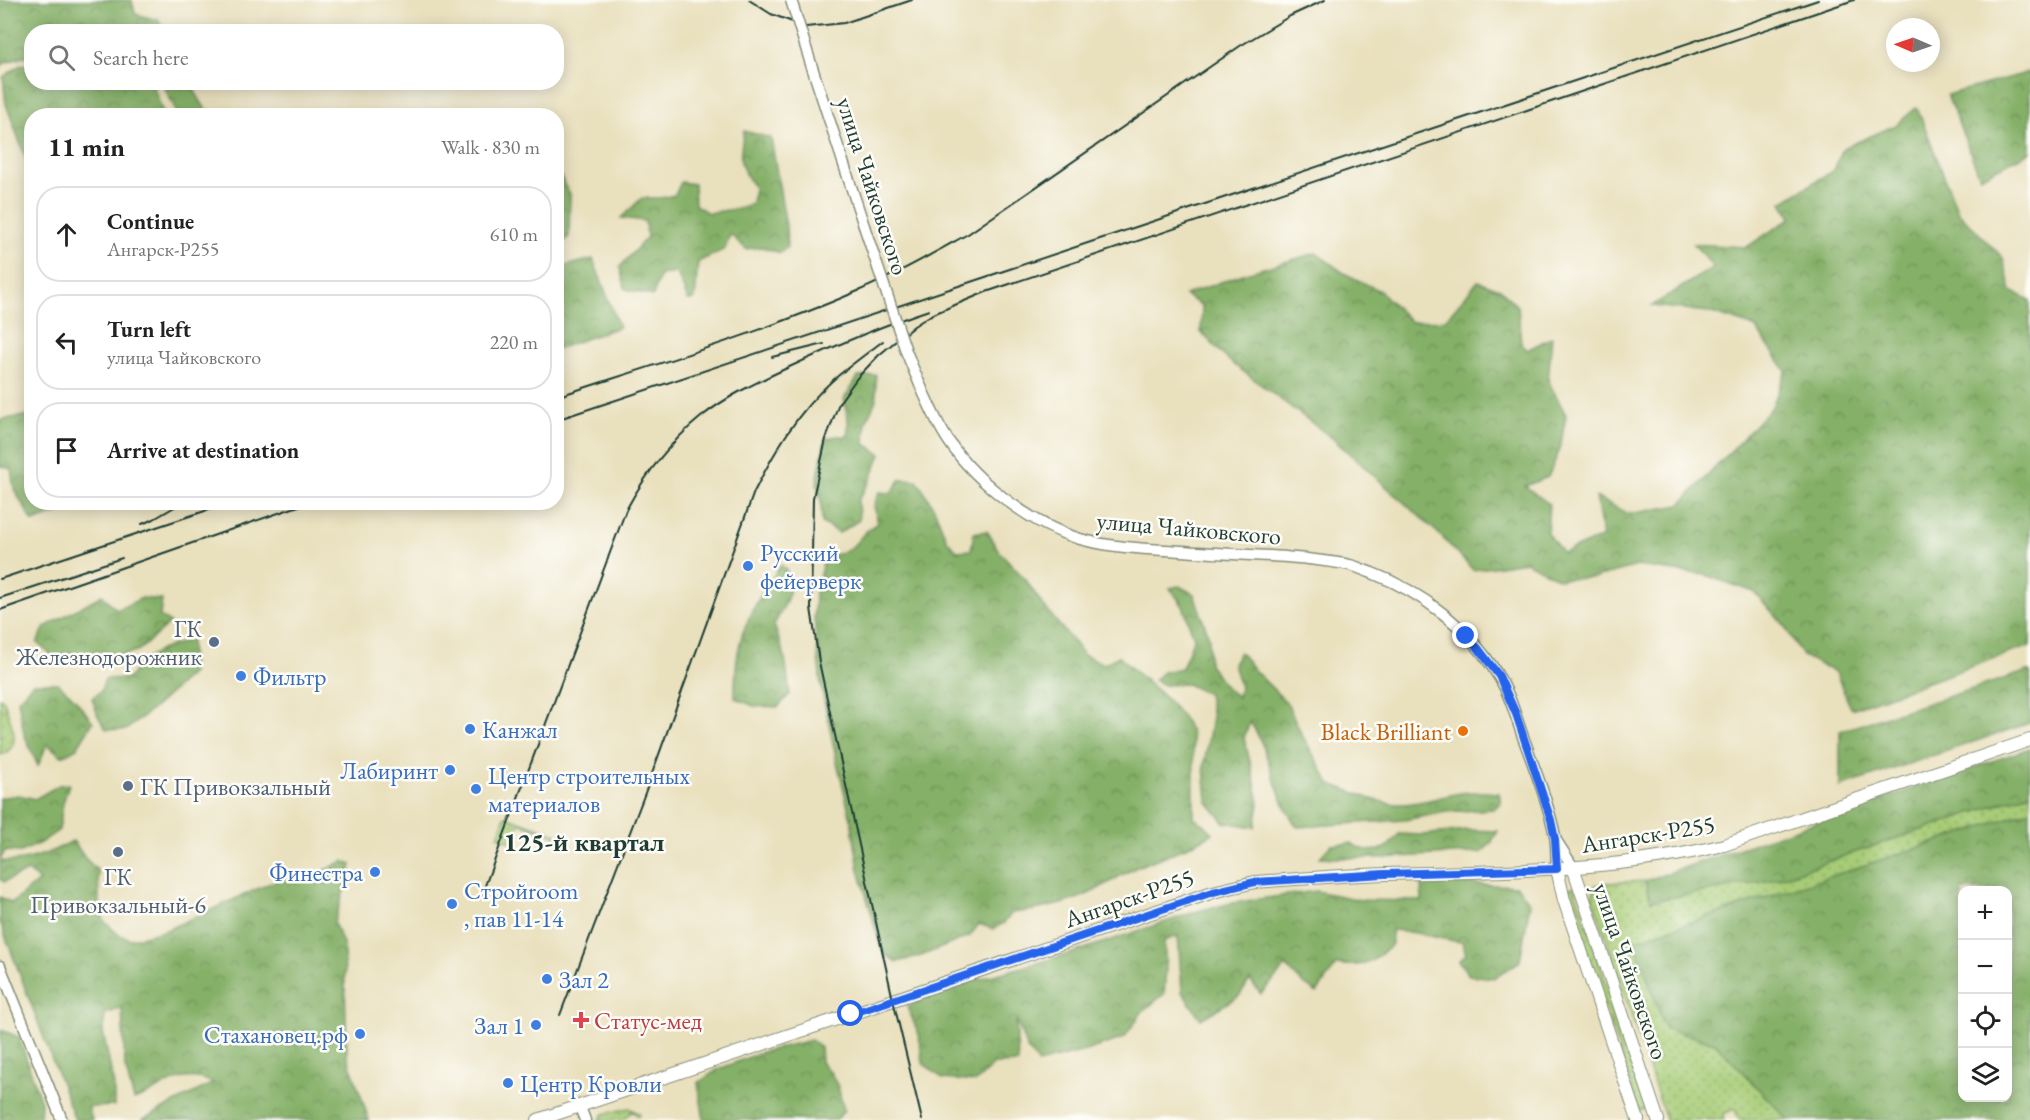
<!DOCTYPE html>
<meta charset="utf-8">
<style>
body{margin:0;font-family:"EB Garamond",serif;background:#f6f6f6;color:#222}
.controls{position:absolute;right:18px;bottom:18px;display:grid;overflow:hidden;border-radius:12px;box-shadow:0 3px 15px #0003}
.controls button{width:54px;height:54px;display:grid;place-items:center;padding:0;border:0;border-bottom:2px solid #e0e0e0;background:#fff;color:#222;font:30px sans-serif}
.compass{position:absolute;left:1886px;top:18px;width:54px;height:54px;border-radius:50%;background:#fff;box-shadow:0 3px 15px #0003;rotate:272deg}
.stop{position:absolute;width:18px;height:18px;margin:-14px;border:4px solid #2563eb;border-radius:50%;background:#fff}
.stop.end{background:#2563eb;border-color:#fff;box-shadow:0 2px 6px #0008}
.list{margin:0;padding:0;list-style:none}
h2{display:flex;justify-content:space-between;align-items:center;height:78px;margin:0;padding:0 24px;font-size:26px}
h2 small{font-size:20px;font-weight:400;color:#767676}
.list li{display:grid;grid-template-columns:39px 1fr auto;gap:18px;align-items:center;box-sizing:border-box;height:96px;margin:0 12px 12px;padding:0 12px;border:2px solid #e0e0e0;border-radius:24px}
.list b{display:block;font-size:22px;white-space:nowrap}
.list p{margin:0;font-size:20px;white-space:nowrap;color:#767676}
.list em{font-size:20px;font-style:normal;color:#767676}
.icon{flex:none;width:33px;height:33px;fill:none;stroke:currentColor;stroke-width:2;stroke-linecap:round;stroke-linejoin:round}
.map{position:relative;flex:none;width:2030px;height:1120px;overflow:hidden}
.search{position:absolute;background:#fff;box-shadow:0 3px 15px #0003;left:24px;top:24px;width:540px;height:66px;display:flex;align-items:center;gap:15px;box-sizing:border-box;padding:0 21px;border-radius:24px;color:#767676;font-size:22px}
.panel{position:absolute;background:#fff;box-shadow:0 3px 15px #0003;left:24px;top:108px;width:540px;height:402px;border-radius:24px}
.map>svg:first-child{display:block}
.grass{fill:url(#grass-dots);stroke:#638455;stroke-width:1.5}
.forest{fill:url(#forest-crowns);stroke:#52764e;stroke-width:1.5;fill-rule:evenodd}
.lines{fill:none;stroke-linecap:round;stroke-linejoin:round}
.minor-casing{stroke:#848e78;stroke-width:13}
.major-casing{stroke:#848e78;stroke-width:14}
.minor{stroke:#fff;stroke-width:10}
.major{stroke:#fff;stroke-width:12}
.rail{stroke:#1f3d34;stroke-width:2}
.minor-bridge-casing{stroke:#848e78;stroke-width:13;stroke-linecap:butt}
.minor-bridge{stroke:#fff;stroke-width:10}
.route{stroke:#2563eb;stroke-width:8}
.shop-dot{fill:#3f7fe0;stroke:#fdfcf7;stroke-width:2}
.service-dot{fill:#5c6f8a;stroke:#fdfcf7;stroke-width:2}
.food-dot{fill:#e8710a;stroke:#fdfcf7;stroke-width:2}
.health-dot{fill:#e0444e;stroke:#fdfcf7;stroke-width:2}
.labels{text-anchor:middle;dominant-baseline:central;stroke-width:5;stroke-linejoin:round;paint-order:stroke}
.street-label{font-size:24px;fill:#1f3d34;stroke:#fdfcf7}
.shop-label{font-size:24px;fill:#366cbe;stroke:#fdfcf7;text-anchor:start}
.service-label{font-size:24px;fill:#4e5e75;stroke:#fdfcf7;text-anchor:end}
.food-label{font-size:24px;fill:#c56008;stroke:#fdfcf7;text-anchor:end}
.health-label{font-size:24px;fill:#be3a42;stroke:#fdfcf7;text-anchor:start}
.neighbourhood-label{font-size:26px;font-weight:bold;fill:#1f3d34;stroke:#fdfcf7}
</style>
<div class="map">
<svg width="2030" height="1120" viewBox="0 0 2030 1120">
<defs>
<pattern id="grass-dots" width="8" height="8" patternUnits="userSpaceOnUse" patternTransform="scale(1.5)"><rect width="8" height="8" fill="#a7cc76"/><path d="M2 2h.1M6 6h.1" fill="none" stroke="#87a762" stroke-width="1.8" stroke-linecap="round"/></pattern>
<pattern id="forest-crowns" width="20" height="18" patternUnits="userSpaceOnUse" patternTransform="scale(1.5)"><rect width="20" height="18" fill="#85b067"/><path d="M2 6a3 3 0 1 1 6 0M12 15a3 3 0 1 1 6 0" fill="none" stroke="#6c9056"/></pattern>
</defs>
<rect width="100%" height="100%" fill="#fdfcf7"/>
<filter id="ink" filterUnits="userSpaceOnUse"><feTurbulence type="fractalNoise" baseFrequency=".0167" numOctaves="2"/><feDisplacementMap in="SourceGraphic" scale="12" xChannelSelector="R" yChannelSelector="G"/><feConvolveMatrix kernelMatrix="1 2 1 2 8 2 1 2 1" color-interpolation-filters="sRGB"/></filter>
<filter id="wash" filterUnits="userSpaceOnUse"><feTurbulence type="fractalNoise" baseFrequency=".008" numOctaves="4" result="noise"/><feDisplacementMap in="SourceGraphic" scale="24" xChannelSelector="R" yChannelSelector="G"/><feGaussianBlur stdDeviation="1.35" result="paint"/><feColorMatrix in="noise" values="0 0 0 0 0 0 0 0 0 0 0 0 0 0 0 0 0 1.4 0 .05"/><feComposite in="paint" operator="in"/></filter>
<g filter="url(#wash)">
<rect width="100%" height="100%" fill="#e9e0bd"/>
<g class="grass">
<path d="M0 698 4 701C9 720 26 747 0 755Z"/>
<path d="M2030 793V811L1634 941 1665 1028 1715 1043 1788 1120H1739L1735 1109 1723 1114 1724 1120H1666L1592 896 1596 885C1613 881 1629 882 1645 881L1651 901 1776 879Z"/>
<polygon points="505,816 565,837 564,839 520,823 511,842 498,836"/>
<polygon points="1574,886 1648,1108 1639,1111 1566,890"/>
<polygon points="629,1108 640,1114 638,1116 632,1111 624,1120 599,1120 604,1114"/>
</g>
<g class="forest">
<polygon points="0,0 132,0 135,14 158,20 167,31 140,31 138,29 32,32 31,54 3,64 0,68"/>
<polygon points="31,63 32,82 152,83 164,115 32,116 31,173 6,104 3,77 19,66"/>
<polygon points="2030,72 2030,152 1980,177 1947,95"/>
<polygon points="162,83 190,83 209,115 178,115"/>
<polygon points="1917,107 1958,212 2003,258 2011,291 2030,300 2030,646 1851,709 1836,673 1803,656 1784,625 1754,592 1705,575 1637,566 1594,578 1559,579 1526,562 1473,570 1438,533 1332,438 1228,360 1201,332 1202,306 1185,295 1246,273 1316,253 1344,273 1380,291 1411,322 1445,320 1478,281 1500,289 1518,307 1521,343 1527,350 1552,337 1548,380 1566,415 1560,449 1548,477 1525,486 1549,504 1547,533 1563,553 1603,537 1596,497 1629,514 1680,505 1772,407 1786,371 1755,327 1709,312 1652,306 1713,267 1694,244 1747,247 1791,218 1782,202 1834,170 1843,148 1896,125"/>
<path d="M744 131 771 138 786 226 787 247 780 253 762 247 746 249 730 234 725 249 698 262 695 299 688 300 677 273 660 275 653 296 625 289 620 267 647 237 645 221 621 218 642 198H661L675 195 681 182 694 184 695 205 708 213 735 209 752 204 754 187C737 163 739 160 744 131Z"/>
<polygon points="557,170 570,194 569,236 557,250"/>
<polygon points="593,259 619,327 557,349 557,268"/>
<polygon points="876,375 876,400 866,422 865,444 881,454 870,481 858,500 859,520 839,533 822,523 821,502 817,483 825,439 837,436 848,436 848,418 844,399 858,377"/>
<polygon points="31,415 32,502 88,503 33,522 14,489 11,469 0,466 0,420"/>
<path d="M901 479 917 480 934 508 947 540 957 551 971 550 974 533 987 531 999 551 1025 579 1042 604 1084 655 1104 664 1119 656C1141 680 1175 699 1190 730 1196 740 1193 802 1194 818L1204 824 1213 833C1189 848 1163 856 1137 867 1120 875 1105 886 1088 894 1064 905 1038 910 1012 913L1004 923 993 929 979 924 970 936 921 956 897 962 886 955 881 948 859 870 851 819 836 758 821 685 814 618 815 593 825 555C859 556 854 535 878 523L874 506 879 492 891 493Z"/>
<path d="M781 565C784 568 788 573 790 577 794 590 780 614 774 625L785 658 790 694 778 707 754 706 735 698C735 674 736 647 746 625 755 603 768 583 781 565Z"/>
<path d="M1179 586 1194 594 1209 637V664L1226 688 1238 697 1240 687 1233 664 1240 652 1255 671 1287 703 1301 733 1330 784C1352 791 1373 802 1397 804 1419 805 1440 796 1461 793 1474 791 1486 792 1499 793L1501 803 1493 809 1446 812 1405 820 1297 827C1293 820 1288 814 1285 806 1271 779 1268 747 1250 722L1244 738 1254 778 1259 804 1255 827 1224 822 1207 801 1204 766 1212 717 1208 694 1187 684 1164 685 1154 680 1163 672 1182 668 1194 638 1183 606 1170 588Z"/>
<polygon points="102,595 117,610 142,598 162,600 160,616 170,623 139,650 115,658 104,651 55,658 37,643 45,627"/>
<path d="M191 640 192 673 154 708 126 730 106 729 98 716 92 698 101 691 105 679 129 678C145 654 164 647 191 640Z"/>
<polygon points="2028,671 2030,673 2030,723 1840,787 1840,731"/>
<polygon points="33,683 58,683 75,699 93,722 77,748 62,756 47,744 38,766 24,734 18,700"/>
<polygon points="2030,748 2030,793 1776,879 1651,901 1645,881"/>
<polygon points="69,784 63,803 59,830 40,843 21,852 5,851 0,860 0,798 19,795 35,799 59,785"/>
<path d="M2030 811V1120H1788L1715 1043 1665 1028 1634 941ZM1962 890H2008V1098H1962Z"/>
<path d="M1466 830 1498 831 1491 843 1481 853C1428 854 1374 861 1320 857L1331 845 1352 843C1359 850 1375 853 1385 848 1390 846 1395 838 1399 834L1423 835Z"/>
<path d="M73 841 85 858 98 871 99 901 104 921 119 935 131 939 164 931 295 872 302 882 343 861 352 865 334 923 344 946 347 1055 369 1120H142L213 1083C180 1067 163 1090 134 1100L125 1067 122 1008 105 1014 103 1032 114 1086V1106L88 1107 92 1120H75L0 922V897L12 903 39 881 28 871 4 882 0 879V861C27 863 50 853 73 841Z"/>
<path d="M1421 882 1517 886 1530 903 1520 961 1494 978 1469 975 1458 961 1466 954 1462 942C1438 939 1415 931 1391 930L1392 944C1370 965 1368 966 1336 965L1317 993 1301 982 1286 966 1261 994 1250 980 1239 996 1201 1019 1182 992 1178 936 1164 941 1166 969 1164 994 1142 1012 1124 1038 1085 1051 1038 1063 1026 1047 1016 1018 1018 1063 994 1064 976 1082 943 1079 923 1063 919 1035 907 1006 979 979 1069 954 1201 910 1232 903 1316 891 1361 900 1422 901Z"/>
<polygon points="1,1030 19,1037 41,1102 40,1120 0,1120"/>
<polygon points="811,1040 820,1047 821,1062 831,1073 838,1087 844,1110 837,1120 704,1120 698,1083 717,1070 762,1052"/>
</g>
</g>
<g filter="url(#ink)">
<g class="lines">
<g class="minor-casing">
<g id="minor">
<polyline points="811,64 864,226"/>
<path d="M906 351C917 378 928 406 943 432 969 477 1029 524 1080 539 1113 548 1148 549 1182 551 1236 555 1292 555 1345 564 1354 565 1363 570 1372 573 1422 592 1469 628 1497 674 1509 692 1515 714 1522 734 1534 767 1548 802 1555 836 1557 847 1556 858 1557 869"/>
<polyline points="1557,842 1573,867"/>
<polyline points="0,966 62,1120"/>
<polyline points="580,1107 585,1120"/>
</g>
</g>
<g class="major-casing">
<g id="major">
<polyline points="1573,867 1658,1120"/>
<polyline points="1557,869 1564,900 1638,1120"/>
<path d="M538 1120 1213 892 1255 882C1299 879 1343 875 1387 874 1500 871 1614 872 1724 845L2030 740"/>
</g>
</g>
<use href="#minor" class="minor"/>
<use href="#major" class="major"/>
<g class="rail">
<polyline points="749,0 771,14 806,27 844,23 912,0"/>
<polyline points="772,357 824,344"/>
<path d="M556 397C657 364 761 333 858 291 896 275 932 254 968 234L1240 46 1290 16 1325 0"/>
<polyline points="556,420 1818,0"/>
<polyline points="142,524 154,519 183,502"/>
<polyline points="0,579 232,502"/>
<polyline points="0,598 122,558"/>
<polyline points="0,610 310,502"/>
<path d="M480 899 626 510C645 475 670 442 701 417 726 397 755 383 785 369 832 347 880 326 929 310"/>
<path d="M560 1015 645 793 754 492C774 452 798 411 832 381 848 367 866 354 883 341"/>
<polyline points="922,1120 893,1000 819,662 811,608 813,498 826,439 839,403 857,378 879,355 914,326 931,315 986,292 1854,0"/>
</g>
<g class="minor-bridge-casing">
<g id="minor-bridge">
<polyline points="791,0 811,64"/>
<polyline points="864,226 906,351"/>
</g>
</g>
<use href="#minor-bridge" class="minor-bridge"/>
</g>
</g>
<g class="lines" filter="url(#ink)">
<polyline class="route" points="851,1014 1213,892 1255,882 1384,874 1557,869 1555,839 1551,820 1516,714 1499,676 1478,648 1466,636"/>
</g>
<g class="shop-dot">
<circle cx="748" cy="566" r="6"/>
<circle cx="241" cy="676" r="6"/>
<circle cx="470" cy="729" r="6"/>
<circle cx="450" cy="770" r="6"/>
<circle cx="476" cy="789" r="6"/>
<circle cx="375" cy="872" r="6"/>
<circle cx="452" cy="904" r="6"/>
<circle cx="547" cy="979" r="6"/>
<circle cx="536" cy="1025" r="6"/>
<circle cx="360" cy="1034" r="6"/>
<circle cx="508" cy="1083" r="6"/>
</g>
<g class="service-dot">
<circle cx="214" cy="642" r="6"/>
<circle cx="128" cy="786" r="6"/>
<circle cx="118" cy="852" r="6"/>
</g>
<circle class="food-dot" cx="1463" cy="731" r="6"/>
<path class="health-dot" d="M578 1011h6v6h6v6h-6v6h-6v-6h-6v-6h6z"/>
<g class="labels">
<g class="street-label">
<text transform="translate(873 186) rotate(72)">улица Чайковского</text>
<text transform="translate(1189 528) rotate(5)">улица Чайковского</text>
<text transform="translate(1648 834) rotate(-9)">Ангарск-Р255</text>
<text transform="translate(1129 898) rotate(-19)">Ангарск-Р255</text>
<text transform="translate(1631 971) rotate(71)">улица Чайковского</text>
</g>
<g class="shop-label">
<text x="760" y="552">Русский<tspan x="760" dy="28">фейерверк</tspan></text>
<text x="253" y="676">Фильтр</text>
<text x="482" y="729">Канжал</text>
<text x="438" y="770" text-anchor="end">Лабиринт</text>
<text x="488" y="775">Центр строительных<tspan x="488" dy="28">материалов</tspan></text>
<text x="363" y="872" text-anchor="end">Финестра</text>
<text x="464" y="890">Стройroom<tspan x="464" dy="28">, пав 11-14</tspan></text>
<text x="559" y="979">Зал 2</text>
<text x="524" y="1025" text-anchor="end">Зал 1</text>
<text x="348" y="1034" text-anchor="end">Стахановец.рф</text>
<text x="520" y="1083">Центр Кровли</text>
</g>
<g class="service-label">
<text x="202" y="628">ГК<tspan x="202" dy="28">Железнодорожник</tspan></text>
<text x="140" y="786" text-anchor="start">ГК Привокзальный</text>
<text x="118" y="876" text-anchor="middle">ГК<tspan x="118" dy="28">Привокзальный-6</tspan></text>
</g>
<g class="food-label">
<text x="1451" y="731">Black Brilliant</text>
</g>
<g class="health-label">
<text x="594" y="1020">Статус-мед</text>
</g>
<g class="neighbourhood-label">
<text x="584" y="842">125-й квартал</text>
</g>
</g>
</svg>
<div class="controls">
<button>+</button>
<button>−</button>
<button><svg class="icon" aria-label="locate" viewBox="0 0 24 24"><circle cx="12" cy="12" r="6"/><path d="M12 2v4M12 18v4M2 12h4M18 12h4"/></svg></button>
<button><svg class="icon" aria-label="layers" viewBox="0 0 24 24"><path d="M12 4l9 5-9 5-9-5zM3 14l9 5 9-5"/></svg></button>
</div>
<svg class="compass" viewBox="-18 -18 36 36"><path d="M0-13l5 13h-10z" fill="#e53935"/><path d="M0 13l5-13h-10z" fill="#767676"/></svg>
<div class="stop" style="left:851px;top:1014px"></div>
<div class="stop end" style="left:1466px;top:636px"></div>
<div class="search"><svg class="icon" aria-label="search" viewBox="0 0 24 24"><circle cx="10" cy="10" r="6"/><path d="M15 15l6 6"/></svg>Search here</div>
<section class="panel">
<h2>11 min<small>Walk · 830 m</small></h2>
<ul class="list">
<li><svg class="icon" aria-label="ahead" viewBox="0 0 24 24"><path d="M12 20V5M6 11l6-6 6 6"/></svg><div><b>Continue</b><p>Ангарск-Р255</p></div><em>610 m</em></li>
<li><svg class="icon" aria-label="left" viewBox="0 0 24 24"><path d="M17 20v-9H6M10 6l-5 5 5 5"/></svg><div><b>Turn left</b><p>улица Чайковского</p></div><em>220 m</em></li>
<li><svg class="icon" aria-label="arrive" viewBox="0 0 24 24"><path d="M6 21V4h12l-3 4 3 4H6"/></svg><div><b>Arrive at destination</b></div></li>
</ul>
</section>
</div>
